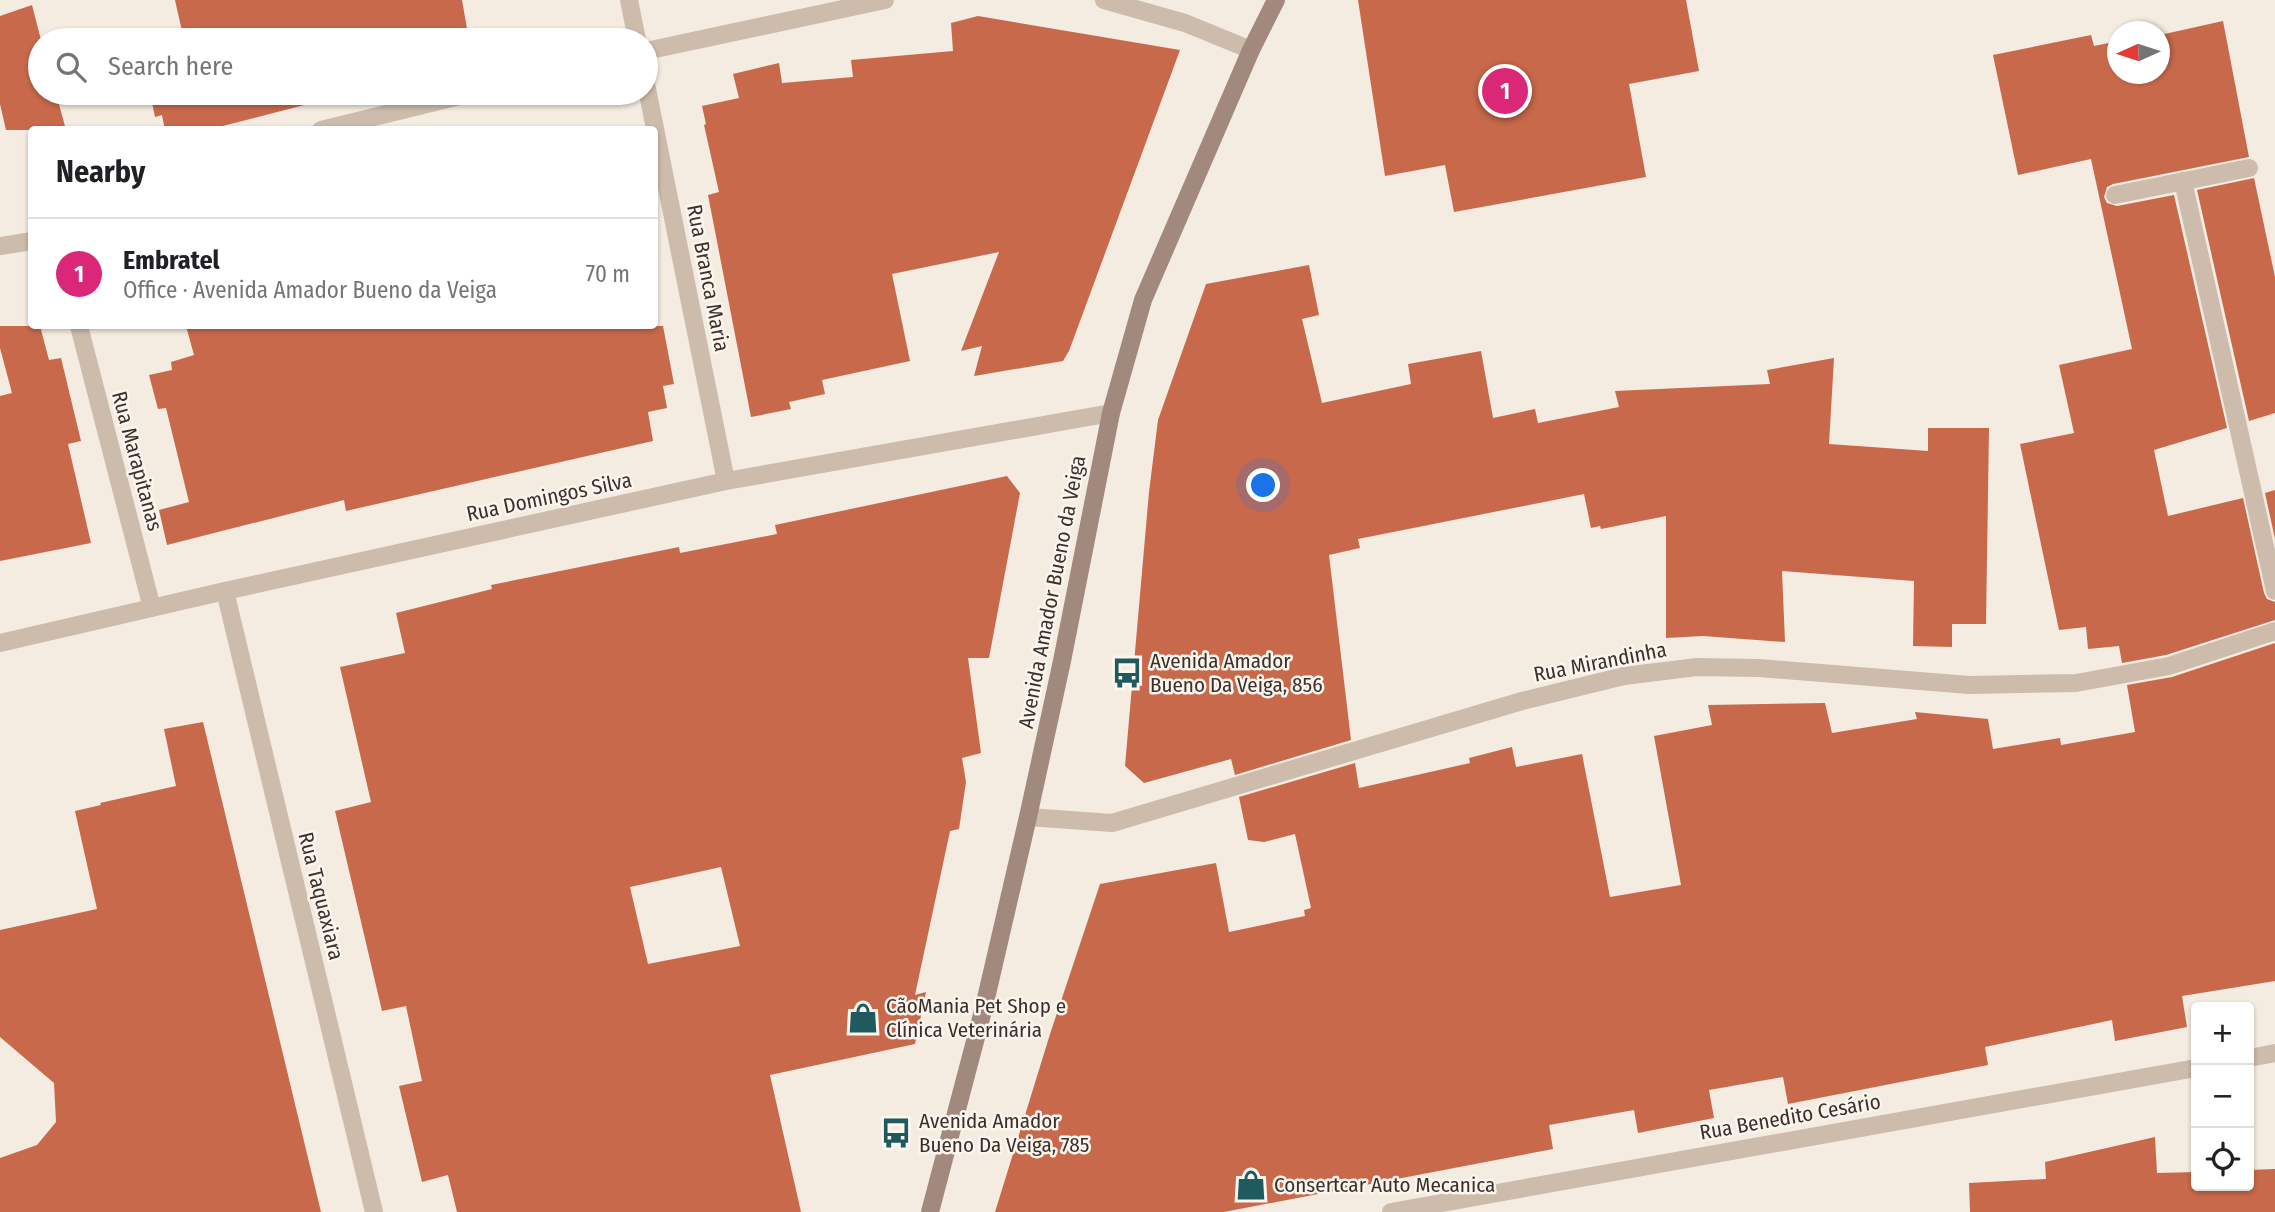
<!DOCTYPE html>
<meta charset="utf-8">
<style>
body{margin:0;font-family:"Fira Sans Condensed",sans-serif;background:#f6f6f6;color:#202124}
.controls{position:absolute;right:21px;bottom:21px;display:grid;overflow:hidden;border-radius:7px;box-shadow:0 2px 5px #0004}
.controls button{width:63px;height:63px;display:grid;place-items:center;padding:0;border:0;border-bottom:2px solid #e0e0e0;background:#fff;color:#202124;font:35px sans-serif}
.compass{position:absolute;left:2107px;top:21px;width:63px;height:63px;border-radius:50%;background:#fff;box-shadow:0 2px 5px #0004;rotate:267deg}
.you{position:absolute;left:1264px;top:486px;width:24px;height:24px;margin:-18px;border:5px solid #fff;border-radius:50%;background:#1a73e8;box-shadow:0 0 0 10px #1a73e833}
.badge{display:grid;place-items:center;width:46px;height:46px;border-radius:50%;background:#db2777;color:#fff;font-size:23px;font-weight:700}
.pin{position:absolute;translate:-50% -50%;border:4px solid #fff;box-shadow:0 2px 7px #0006}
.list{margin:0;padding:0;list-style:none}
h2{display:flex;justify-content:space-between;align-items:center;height:91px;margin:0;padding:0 28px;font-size:30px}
h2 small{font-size:23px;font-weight:400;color:#757577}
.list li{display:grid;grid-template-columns:46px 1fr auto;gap:21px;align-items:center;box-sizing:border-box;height:112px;padding:0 28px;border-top:2px solid #e0e0e0}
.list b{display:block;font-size:26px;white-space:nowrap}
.list p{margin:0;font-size:23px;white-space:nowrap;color:#757577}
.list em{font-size:23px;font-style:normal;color:#757577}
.icon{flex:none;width:38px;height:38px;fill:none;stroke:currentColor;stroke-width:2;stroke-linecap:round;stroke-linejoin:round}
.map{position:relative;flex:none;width:2275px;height:1212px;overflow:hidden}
.search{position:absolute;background:#fff;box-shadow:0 2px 5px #0004;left:28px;top:28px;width:630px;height:77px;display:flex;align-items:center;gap:18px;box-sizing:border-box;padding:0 24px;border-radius:38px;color:#757577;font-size:26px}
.panel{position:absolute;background:#fff;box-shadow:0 2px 5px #0004;left:28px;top:126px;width:630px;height:203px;border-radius:7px}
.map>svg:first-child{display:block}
.building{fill:#c8694b;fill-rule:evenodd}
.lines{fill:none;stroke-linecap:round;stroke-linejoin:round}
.minor{stroke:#cdbbac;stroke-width:18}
.secondary{stroke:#a18a7d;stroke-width:18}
.labels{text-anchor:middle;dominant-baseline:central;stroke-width:5;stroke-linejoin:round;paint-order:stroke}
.street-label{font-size:21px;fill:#3b302b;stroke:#fbf5ee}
.poi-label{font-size:21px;fill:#3b302b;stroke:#fbf5ee;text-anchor:start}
</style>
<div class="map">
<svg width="2275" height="1212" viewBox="0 0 2275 1212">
<rect width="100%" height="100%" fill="#f4ebe1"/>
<g class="building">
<polygon points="175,0 462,0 469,40 182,40 184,40"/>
<polygon points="1358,0 1686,0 1699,71 1629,84 1646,177 1454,212 1445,165 1385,176"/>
<polygon points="32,5 41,40 40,93 56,93 66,130 6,130 0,104 0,16"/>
<polygon points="978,16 1180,50 1069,351 1063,361 974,376 982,346 961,351 999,252 892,274 910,361 822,380 825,394 789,402 791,409 751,417 708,195 719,192 704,125 706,124 702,106 739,98 733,74 779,63 782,83 853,77 851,60 953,51 951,23"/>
<polygon points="2223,21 2249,157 2113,184 2107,187 2104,197 2107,203 2117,206 2174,195 2227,428 2154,450 2168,516 2243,498 2264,593 2267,599 2275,602 2275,620 2166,655 2122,663 2119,646 2088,649 2086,627 2059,630 2020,444 2074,433 2059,365 2132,349 2091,159 2018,175 1993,55 2091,35 2094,46 2118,41 2118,74 2160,74 2160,35"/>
<polygon points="150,93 343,93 343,95 207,130 165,130 162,115 155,117"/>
<polygon points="2254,178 2275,277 2275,413 2249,421 2197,190"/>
<polygon points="1309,265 1319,315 1302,319 1322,403 1411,384 1408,364 1481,351 1493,418 1535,409 1538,423 1619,407 1615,391 1770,384 1767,370 1834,358 1829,444 1928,451 1928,428 1989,428 1986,624 1952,624 1952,647 1913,646 1914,581 1782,571 1785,642 1703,636 1666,638 1666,516 1601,529 1600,526 1591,528 1584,494 1358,539 1360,548 1329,555 1351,740 1235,775 1231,759 1144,783 1125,766 1149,492 1158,420 1206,284"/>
<polygon points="0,326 40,326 49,360 61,358 81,441 68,444 91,543 0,561 0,396 12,393 0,348"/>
<polygon points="186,326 663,326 674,384 663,386 667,408 648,412 653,441 346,511 344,500 167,545 159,510 189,502 166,408 158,409 149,375 172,370 171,362 194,355"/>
<path d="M1007 476 1020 493 989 658H968L981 753 962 758 966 782 959 829 950 831 915 995 926 992 915 1044 770 1075 801 1212H457L448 1175 422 1182 399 1086 422 1081 406 1006 382 1011 335 811 371 802 340 667 405 653 396 613 492 589 491 585 679 547 680 553 777 534 775 525ZM721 867 740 946 648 964 630 887Z"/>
<polygon points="2275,490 2275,539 2265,493"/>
<polygon points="2275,643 2275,981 2182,996 2187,1027 2115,1041 2112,1020 1985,1047 1988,1065 1788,1104 1783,1077 1709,1090 1714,1118 1638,1133 1634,1110 1549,1125 1553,1149 1224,1212 995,1212 1051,1031 1100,884 1216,863 1229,932 1305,916 1304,910 1311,908 1295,834 1264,842 1248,840 1239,797 1355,763 1359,788 1470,763 1469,758 1512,747 1516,767 1582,754 1610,897 1681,885 1654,736 1712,725 1708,705 1825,703 1832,733 1917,719 1915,712 1988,719 1993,749 2060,738 2061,745 2135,732 2127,685 2172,677"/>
<polygon points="203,722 321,1212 0,1212 0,1158 37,1145 56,1122 54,1083 0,1037 0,930 97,909 75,811 101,805 100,803 176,786 164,729"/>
<polygon points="2155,1137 2157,1173 2196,1172 2196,1186 2249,1186 2249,1170 2275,1169 2275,1212 1970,1212 1969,1183 2046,1179 2045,1162"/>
</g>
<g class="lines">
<g class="minor">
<polyline points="629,0 637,40"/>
<polyline points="1104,0 1185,23 1251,50"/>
<polyline points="646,51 885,0"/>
<polyline points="646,84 726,481"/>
<polyline points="321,130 472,93"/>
<polyline points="2183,181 2275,591"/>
<polyline points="2115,195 2249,168"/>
<polyline points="0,246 32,241"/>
<polyline points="79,326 152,608"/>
<polyline points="225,591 374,1212"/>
<polyline points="0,643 225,591 726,481 1111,413"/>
<polyline points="1028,817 1112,823 1522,701 1624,676 1697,667 1759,668 1969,685 2076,683 2169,666 2275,631"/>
<polyline points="2249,1058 2275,1053"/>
<polyline points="1391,1212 2196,1068"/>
</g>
<polyline class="secondary" points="930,1212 984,1007 1028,817 1062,661 1111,413 1143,300 1251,50 1276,0"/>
</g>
<defs>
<g id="bus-bare" transform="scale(2.415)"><path d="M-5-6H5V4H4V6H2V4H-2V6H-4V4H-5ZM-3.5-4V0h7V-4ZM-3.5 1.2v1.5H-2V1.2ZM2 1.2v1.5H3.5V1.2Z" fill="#1f5a5e" stroke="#fbf5ee" stroke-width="2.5" paint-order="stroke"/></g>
<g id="shop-bare" transform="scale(2.415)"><path d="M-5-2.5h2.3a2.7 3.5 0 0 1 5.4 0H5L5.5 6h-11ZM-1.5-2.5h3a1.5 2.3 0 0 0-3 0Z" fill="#1f5a5e" stroke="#fbf5ee" stroke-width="2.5" paint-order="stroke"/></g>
</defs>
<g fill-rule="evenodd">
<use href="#bus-bare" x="1127" y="673"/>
<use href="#shop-bare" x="863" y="1018"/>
<use href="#bus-bare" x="896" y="1133"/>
<use href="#shop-bare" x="1251" y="1185"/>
</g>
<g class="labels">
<g class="street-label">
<text transform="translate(708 278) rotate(79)">Rua Branca Maria</text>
<text transform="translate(137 461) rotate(75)">Rua Marapitanas</text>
<text transform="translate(549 497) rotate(-12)">Rua Domingos Silva</text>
<text transform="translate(1052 592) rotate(-79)">Avenida Amador Bueno da Veiga</text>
<text transform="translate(1600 662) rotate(-11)">Rua Mirandinha</text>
<text transform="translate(321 896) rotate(76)">Rua Taquaxiara</text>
<text transform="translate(1790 1117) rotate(-10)">Rua Benedito Cesário</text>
</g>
<g class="poi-label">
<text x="1150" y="661">Avenida Amador<tspan x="1150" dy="24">Bueno Da Veiga, 856</tspan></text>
<text x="886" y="1006">CãoMania Pet Shop e<tspan x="886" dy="24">Clínica Veterinária</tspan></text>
<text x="919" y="1121">Avenida Amador<tspan x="919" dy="24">Bueno Da Veiga, 785</tspan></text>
<text x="1274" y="1185">Consertcar Auto Mecanica</text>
</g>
</g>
</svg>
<div class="controls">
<button>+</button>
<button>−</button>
<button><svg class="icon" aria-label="locate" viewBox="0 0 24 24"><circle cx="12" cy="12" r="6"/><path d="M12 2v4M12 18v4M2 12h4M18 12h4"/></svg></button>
</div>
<svg class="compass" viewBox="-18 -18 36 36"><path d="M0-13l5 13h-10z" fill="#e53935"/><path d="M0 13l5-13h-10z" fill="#757577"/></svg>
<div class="you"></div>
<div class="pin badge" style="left:1505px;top:91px">1</div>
<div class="search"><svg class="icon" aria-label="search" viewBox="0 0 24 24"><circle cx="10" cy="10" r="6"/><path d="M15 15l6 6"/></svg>Search here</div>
<section class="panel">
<h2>Nearby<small></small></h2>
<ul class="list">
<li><span class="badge">1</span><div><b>Embratel</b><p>Office · Avenida Amador Bueno da Veiga</p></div><em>70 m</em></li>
</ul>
</section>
</div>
